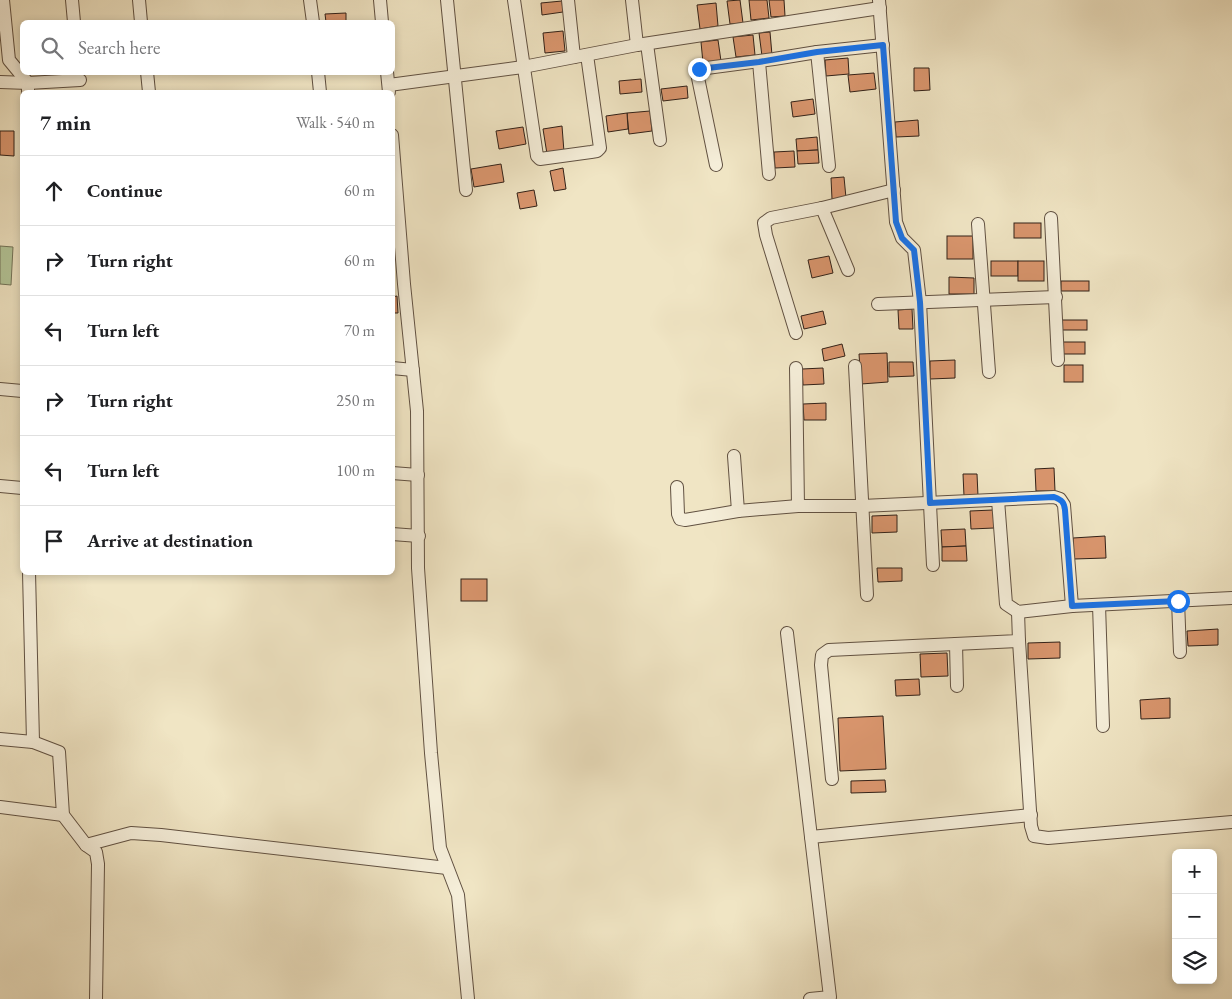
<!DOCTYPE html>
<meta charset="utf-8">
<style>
body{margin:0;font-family:"EB Garamond",serif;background:#f2f2f2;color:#202124}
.controls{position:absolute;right:15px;bottom:15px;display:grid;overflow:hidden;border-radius:8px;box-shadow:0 2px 8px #0003}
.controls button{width:45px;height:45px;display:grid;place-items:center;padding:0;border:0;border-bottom:1px solid #e0e0e0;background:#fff;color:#202124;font:25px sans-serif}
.stop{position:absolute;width:15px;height:15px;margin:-11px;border:4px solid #1a73e8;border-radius:50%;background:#fff}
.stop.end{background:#1a73e8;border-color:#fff;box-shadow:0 1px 5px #0008}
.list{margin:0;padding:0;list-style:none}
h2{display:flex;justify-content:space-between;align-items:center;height:65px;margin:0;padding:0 20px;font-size:21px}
h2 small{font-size:16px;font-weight:400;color:#757577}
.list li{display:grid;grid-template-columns:32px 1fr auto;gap:15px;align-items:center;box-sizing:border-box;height:70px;padding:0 20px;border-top:1px solid #e0e0e0}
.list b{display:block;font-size:19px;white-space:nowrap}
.list em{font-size:16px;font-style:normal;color:#757577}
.icon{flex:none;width:28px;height:28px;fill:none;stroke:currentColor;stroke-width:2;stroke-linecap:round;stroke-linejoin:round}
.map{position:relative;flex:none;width:1232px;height:999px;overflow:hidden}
.search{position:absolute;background:#fff;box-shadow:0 2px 8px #0003;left:20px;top:20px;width:375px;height:55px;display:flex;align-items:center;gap:12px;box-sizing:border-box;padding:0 18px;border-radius:8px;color:#757577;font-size:19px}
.panel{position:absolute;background:#fff;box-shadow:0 2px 8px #0003;left:20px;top:90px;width:375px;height:485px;border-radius:8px}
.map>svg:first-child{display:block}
.green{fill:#b4c699;stroke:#727358}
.building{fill:#da966e;stroke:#312017}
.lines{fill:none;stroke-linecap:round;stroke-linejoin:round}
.minor-casing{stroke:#615142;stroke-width:14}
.minor{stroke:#f5eed9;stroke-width:12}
.route{stroke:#1a73e8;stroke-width:6}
</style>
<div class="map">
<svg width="1232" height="999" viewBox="0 0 1232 999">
<rect width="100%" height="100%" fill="#f0e5c4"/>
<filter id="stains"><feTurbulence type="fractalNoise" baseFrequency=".004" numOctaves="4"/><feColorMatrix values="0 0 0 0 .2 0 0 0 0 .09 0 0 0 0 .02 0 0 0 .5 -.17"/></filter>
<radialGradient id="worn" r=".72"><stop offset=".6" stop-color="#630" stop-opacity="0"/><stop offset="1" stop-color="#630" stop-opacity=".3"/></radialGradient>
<polygon class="green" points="0,246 13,247 11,285 0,284"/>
<g class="building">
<polygon points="740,0 743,23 730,24 727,1"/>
<polygon points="749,0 767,0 769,18 751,20"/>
<polygon points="769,0 784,0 785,16 771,17"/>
<polygon points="562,1 563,12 542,15 541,3"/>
<polygon points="716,3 718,26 700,29 697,5"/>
<polygon points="346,13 346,22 326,22 325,14"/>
<polygon points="563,31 565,51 545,53 543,33"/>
<polygon points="770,32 772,55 762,56 759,33"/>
<polygon points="753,35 755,55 736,57 733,37"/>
<polygon points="718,40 721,61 703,63 701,42"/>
<polygon points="848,58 849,74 826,76 825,60"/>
<polygon points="914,68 929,68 930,90 914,91"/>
<polygon points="874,73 876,89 850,92 848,75"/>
<polygon points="641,79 642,92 620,94 619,81"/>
<polygon points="687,86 688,98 663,101 661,89"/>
<polygon points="813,99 815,114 793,117 791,102"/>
<polygon points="650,111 652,131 629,134 627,113"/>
<polygon points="627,113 628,129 608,132 606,116"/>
<polygon points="918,120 919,136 896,137 895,122"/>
<polygon points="562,126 564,152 547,154 543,129"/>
<polygon points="523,127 526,144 499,149 496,131"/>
<polygon points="0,131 14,131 14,156 0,155"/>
<polygon points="817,137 818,150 797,151 796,139"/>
<polygon points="818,150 819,163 798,164 797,151"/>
<polygon points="794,151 795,167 775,168 774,152"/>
<polygon points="501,164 504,182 474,187 471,169"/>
<polygon points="563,168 566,189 554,191 550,171"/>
<polygon points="844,177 846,198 832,199 831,178"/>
<polygon points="534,190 537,206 520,209 517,193"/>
<rect x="1014" y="223" width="27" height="15"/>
<rect x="947" y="236" width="26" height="23"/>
<polygon points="829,256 833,273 812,278 808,260"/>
<rect x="991" y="261" width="27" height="15"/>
<rect x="1018" y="261" width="26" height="20"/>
<polygon points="949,277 974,278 974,294 949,294"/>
<rect x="1061" y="281" width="28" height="10"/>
<polygon points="397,296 398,313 392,313 392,297"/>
<polygon points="912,309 913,329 899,329 898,310"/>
<polygon points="823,311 826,324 804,329 801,316"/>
<rect x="1060" y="320" width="27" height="10"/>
<rect x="1063" y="342" width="22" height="12"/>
<polygon points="842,344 845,356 824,361 822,349"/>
<polygon points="887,353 888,382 861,384 859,354"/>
<polygon points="955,360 955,378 930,379 930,361"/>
<polygon points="889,362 913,362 914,376 889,377"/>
<rect x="1064" y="365" width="19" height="17"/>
<polygon points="823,368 824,384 803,385 802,369"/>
<polygon points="826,403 826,420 804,420 803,404"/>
<polygon points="1054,468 1055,491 1036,491 1035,469"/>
<polygon points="963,474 977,474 978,496 964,496"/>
<polygon points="993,510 994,528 971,529 970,511"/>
<polygon points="897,515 897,532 872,533 872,516"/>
<polygon points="965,529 966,546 942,547 941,530"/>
<polygon points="1105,536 1106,558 1074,559 1073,538"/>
<polygon points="966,546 967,561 942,561 942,547"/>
<polygon points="877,568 902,568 902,581 878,582"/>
<rect x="461" y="579" width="26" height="22"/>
<polygon points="1218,629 1218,645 1188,646 1187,631"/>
<polygon points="1060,642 1060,658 1028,659 1028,643"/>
<polygon points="947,653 948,676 921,677 920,654"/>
<polygon points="919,679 920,695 896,696 895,680"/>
<polygon points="1170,698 1170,718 1141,719 1140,700"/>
<polygon points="883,716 886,769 840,771 838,718"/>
<polygon points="885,780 886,792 851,793 851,781"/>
</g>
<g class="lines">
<g class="minor-casing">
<g id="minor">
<polyline points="3,0 9,60 28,83 28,92"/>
<polyline points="72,0 74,22"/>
<polyline points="139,0 141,22"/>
<polyline points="310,0 313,22"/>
<polyline points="380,0 382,22"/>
<polyline points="447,0 466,190"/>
<polyline points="514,0 537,156 540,159 591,152 597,151 600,148 587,55"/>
<polyline points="568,0 574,57"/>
<polyline points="632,0 637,45"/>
<polyline points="879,0 896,222 902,238 914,250 920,302 933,565"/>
<polyline points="647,44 660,140"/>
<polyline points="817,52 829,166"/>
<polyline points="759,62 769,174"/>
<polyline points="147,72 149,92"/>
<polyline points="318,72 320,92"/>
<polyline points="387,72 389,92"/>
<polyline points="0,82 28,83 80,80"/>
<polyline points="389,85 523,67 637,45 880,8"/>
<polyline points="392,135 404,284 417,411 418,568 431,753 440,848 458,895 468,999"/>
<polyline points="716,165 697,73 699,69 774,59 817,52 883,45"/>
<polyline points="822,208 848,270"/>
<polyline points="1051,218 1058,360"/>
<polyline points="978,224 989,372"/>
<polyline points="878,304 1056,297"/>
<polyline points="796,333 766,235 764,223 771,218 822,208 894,190"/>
<polyline points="855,366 867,595"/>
<polyline points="392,368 413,370"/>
<polyline points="796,368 798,506"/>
<polyline points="0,389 22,391"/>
<polyline points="734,456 738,511"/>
<polyline points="392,473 418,475"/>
<polyline points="0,486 22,488"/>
<polyline points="677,487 678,514 680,519 685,520 738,511 798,506 862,506 1054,497 1060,499 1064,505 1072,606"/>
<polyline points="998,500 1006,604 1018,612 1072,606 1232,598"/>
<polyline points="392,534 419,536"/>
<polyline points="29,572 33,742"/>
<polyline points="1178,601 1180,652"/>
<polyline points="1099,605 1103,726"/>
<polyline points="787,633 811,837 1031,815"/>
<polyline points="1019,641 1031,826 1034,836 1048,838 1232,822"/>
<polyline points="956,644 957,686"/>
<polyline points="0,739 33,742 59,752 63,815 86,845 96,852 98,864 96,999"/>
<polyline points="832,779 821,665 822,655 829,650 1019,641 1018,612"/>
<polyline points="0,807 63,815"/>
<polyline points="86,845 131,833 161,835 447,868"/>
<polyline points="810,999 830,997 811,837"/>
</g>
</g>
<use href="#minor" class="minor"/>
</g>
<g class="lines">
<path class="route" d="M699 69 759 62 817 52 883 45 896 222 902 238 914 250 920 302 930 503 1054 497C1062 500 1064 502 1065 510L1072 606 1178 601"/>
</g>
<rect width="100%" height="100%" filter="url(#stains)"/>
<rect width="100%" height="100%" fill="url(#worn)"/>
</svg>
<div class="controls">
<button>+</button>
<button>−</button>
<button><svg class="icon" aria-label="layers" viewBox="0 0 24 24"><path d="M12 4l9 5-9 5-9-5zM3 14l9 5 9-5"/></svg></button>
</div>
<div class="stop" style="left:1178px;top:601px"></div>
<div class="stop end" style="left:699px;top:69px"></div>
<div class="search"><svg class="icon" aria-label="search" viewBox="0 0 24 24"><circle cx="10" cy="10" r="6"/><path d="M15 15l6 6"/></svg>Search here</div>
<section class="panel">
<h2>7 min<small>Walk · 540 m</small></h2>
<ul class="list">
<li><svg class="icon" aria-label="ahead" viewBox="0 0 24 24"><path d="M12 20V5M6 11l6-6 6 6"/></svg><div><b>Continue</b></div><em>60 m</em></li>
<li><svg class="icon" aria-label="right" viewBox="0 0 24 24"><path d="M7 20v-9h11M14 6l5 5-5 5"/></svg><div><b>Turn right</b></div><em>60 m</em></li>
<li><svg class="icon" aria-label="left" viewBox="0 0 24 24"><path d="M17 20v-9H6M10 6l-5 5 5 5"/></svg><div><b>Turn left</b></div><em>70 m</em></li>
<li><svg class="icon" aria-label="right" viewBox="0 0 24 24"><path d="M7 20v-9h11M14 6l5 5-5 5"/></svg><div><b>Turn right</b></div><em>250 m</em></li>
<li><svg class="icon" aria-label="left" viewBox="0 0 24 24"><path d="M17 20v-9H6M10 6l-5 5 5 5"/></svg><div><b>Turn left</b></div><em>100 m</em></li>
<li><svg class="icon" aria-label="arrive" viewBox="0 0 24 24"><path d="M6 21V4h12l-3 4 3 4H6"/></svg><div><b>Arrive at destination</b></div></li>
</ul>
</section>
</div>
